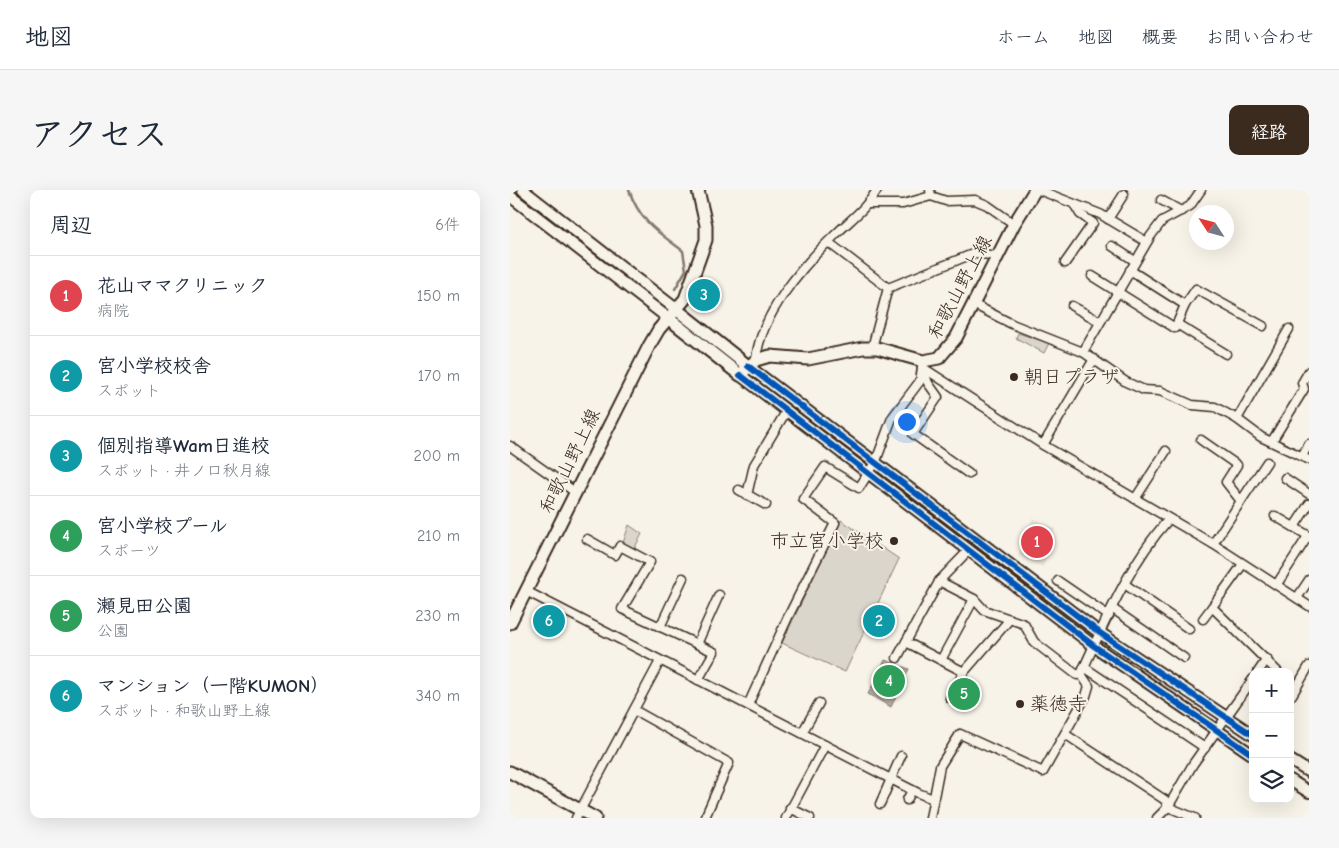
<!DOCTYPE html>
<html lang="ja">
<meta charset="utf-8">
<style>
body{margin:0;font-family:"Comic Neue","Klee One",sans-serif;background:#f6f6f7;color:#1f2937}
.controls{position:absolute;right:15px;bottom:15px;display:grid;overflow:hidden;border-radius:10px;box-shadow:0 5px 20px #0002}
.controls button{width:45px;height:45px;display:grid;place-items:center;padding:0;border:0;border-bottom:1px solid #e0e1e3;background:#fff;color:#1f2937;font:25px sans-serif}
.compass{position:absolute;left:679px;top:15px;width:45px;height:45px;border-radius:50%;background:#fff;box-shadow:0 5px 20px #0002;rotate:306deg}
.you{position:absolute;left:396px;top:231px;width:18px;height:18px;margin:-12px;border:4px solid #fff;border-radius:50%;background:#1a73e8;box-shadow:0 0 0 8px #1a73e833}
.badge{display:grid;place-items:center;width:32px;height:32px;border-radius:50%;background:#3b2a1e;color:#fff;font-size:16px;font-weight:700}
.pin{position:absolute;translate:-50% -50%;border:2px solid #fff;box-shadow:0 1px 5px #0006}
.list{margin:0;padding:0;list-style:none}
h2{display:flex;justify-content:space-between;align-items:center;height:65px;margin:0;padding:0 20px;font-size:21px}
h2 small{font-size:16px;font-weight:400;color:#747a83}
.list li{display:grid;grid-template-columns:32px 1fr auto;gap:15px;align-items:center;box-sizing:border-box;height:80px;padding:0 20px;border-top:1px solid #e0e1e3}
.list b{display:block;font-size:19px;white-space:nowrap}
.list p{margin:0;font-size:16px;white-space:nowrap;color:#747a83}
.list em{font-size:16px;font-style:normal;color:#747a83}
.icon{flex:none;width:28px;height:28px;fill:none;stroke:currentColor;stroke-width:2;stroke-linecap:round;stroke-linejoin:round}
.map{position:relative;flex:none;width:799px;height:628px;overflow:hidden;border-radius:10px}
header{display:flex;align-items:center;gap:30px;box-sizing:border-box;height:70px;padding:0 25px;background:#fff;border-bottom:1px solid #e0e1e3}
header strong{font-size:24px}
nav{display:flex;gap:28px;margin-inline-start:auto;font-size:18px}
.intro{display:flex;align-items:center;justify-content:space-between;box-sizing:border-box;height:120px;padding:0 30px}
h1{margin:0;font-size:35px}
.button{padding:12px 22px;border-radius:10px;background:#3b2a1e;color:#fff;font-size:18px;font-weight:700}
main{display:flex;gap:30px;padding:0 30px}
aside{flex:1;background:#fff;border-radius:10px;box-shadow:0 5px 20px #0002}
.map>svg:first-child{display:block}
.built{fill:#e9e4d9}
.green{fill:#dbd6cb;stroke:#8b8074}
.water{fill:#b4aca0;stroke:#84786c}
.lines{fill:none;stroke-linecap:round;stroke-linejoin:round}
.stream{stroke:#84786c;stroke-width:2.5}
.minor-casing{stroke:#3b2a1e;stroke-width:11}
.tertiary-casing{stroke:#3b2a1e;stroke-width:14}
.secondary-casing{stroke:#3b2a1e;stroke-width:15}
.minor{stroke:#f7f3e8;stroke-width:8}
.tertiary{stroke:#f7f3e8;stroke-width:10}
.secondary{stroke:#f7f3e8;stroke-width:11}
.cycleway-casing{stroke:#f7f3e8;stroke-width:9}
.cycleway{stroke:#0057b8;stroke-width:6}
.poi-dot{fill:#3b2a1e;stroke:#f7f3e8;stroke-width:2}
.labels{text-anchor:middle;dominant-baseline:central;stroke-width:4;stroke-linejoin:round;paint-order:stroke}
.street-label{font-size:19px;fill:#3b2a1e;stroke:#f7f3e8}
.poi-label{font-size:19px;fill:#3b2a1e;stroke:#f7f3e8;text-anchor:start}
</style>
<header>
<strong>地図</strong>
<nav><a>ホーム</a><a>地図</a><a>概要</a><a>お問い合わせ</a></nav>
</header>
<div class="intro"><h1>アクセス</h1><a class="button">経路</a></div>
<main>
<aside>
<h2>周辺<small>6件</small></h2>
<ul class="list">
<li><span class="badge" style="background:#e0444e">1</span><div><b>花山ママクリニック</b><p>病院</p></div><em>150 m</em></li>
<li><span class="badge" style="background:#0f9aa8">2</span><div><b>宮小学校校舎</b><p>スポット</p></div><em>170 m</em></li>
<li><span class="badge" style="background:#0f9aa8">3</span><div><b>個別指導Wam日進校</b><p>スポット · 井ノ口秋月線</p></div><em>200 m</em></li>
<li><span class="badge" style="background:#2e9e5b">4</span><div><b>宮小学校プール</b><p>スポーツ</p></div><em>210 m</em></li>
<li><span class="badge" style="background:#2e9e5b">5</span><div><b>瀬見田公園</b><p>公園</p></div><em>230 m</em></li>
<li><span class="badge" style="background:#0f9aa8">6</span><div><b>マンション（一階KUMON）</b><p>スポット · 和歌山野上線</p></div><em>340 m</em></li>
</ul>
</aside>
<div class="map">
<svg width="799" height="628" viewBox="0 0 799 628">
<rect width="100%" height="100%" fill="#f7f3e8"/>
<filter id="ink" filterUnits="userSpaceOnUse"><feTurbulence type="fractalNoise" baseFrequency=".02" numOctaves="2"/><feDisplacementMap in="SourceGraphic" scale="10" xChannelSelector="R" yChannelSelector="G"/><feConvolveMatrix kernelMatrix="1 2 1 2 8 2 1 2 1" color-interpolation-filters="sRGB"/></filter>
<g filter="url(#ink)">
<polygon class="built" points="523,328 545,339 533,377 508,366"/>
<g class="green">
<polygon points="508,143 539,153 534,163 506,148"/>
<polygon points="331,330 389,369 335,482 272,453"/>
<polygon points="119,335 132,344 124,359 113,353"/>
<polygon points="454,489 468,499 454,519 441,510"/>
</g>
<polygon class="water" points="375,470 399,479 381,517 358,504"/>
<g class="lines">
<path class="stream" d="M119 0C130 32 148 42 173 61L176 80 165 99"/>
<g class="minor-casing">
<g id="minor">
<polyline points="420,0 421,6 436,11 465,10 477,15 504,34"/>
<polyline points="529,0 590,24 637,52"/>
<polyline points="651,10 671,21"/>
<polyline points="359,14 393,14 421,6"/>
<polyline points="598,29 614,4"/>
<polyline points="318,52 378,98"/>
<polyline points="602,56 625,71"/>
<polyline points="555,73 583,33 570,24 564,14"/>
<polyline points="620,80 675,115"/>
<polyline points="582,86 665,138 675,115 686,99 753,136"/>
<polyline points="463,114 502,134 573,162 616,192 634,200 650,201 682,215 705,217 727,229 751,247 799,270"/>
<polyline points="562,116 589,131"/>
<polyline points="667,134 716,164"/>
<polyline points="362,158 378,98 465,63 487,66"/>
<polyline points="573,162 640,47 652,31 680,16 691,0"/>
<path d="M246 170C250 125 293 75 325 45 340 30 357 18 367 0"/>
<polyline points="412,177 533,255 703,354 799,416"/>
<polyline points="413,179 418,193 428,207 403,244 459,284"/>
<polyline points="727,229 779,139"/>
<polyline points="691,250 727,275 716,292 731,311 703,354"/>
<polyline points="762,251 794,199 792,193 799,181"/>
<polyline points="533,255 584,169"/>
<polyline points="0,256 65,302"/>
<polyline points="792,266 799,254"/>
<polyline points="775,288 799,304"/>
<polyline points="229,300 256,315"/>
<polyline points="237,305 244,275 277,220"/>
<polyline points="625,309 656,261"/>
<polyline points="731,311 757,272"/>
<polyline points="765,326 799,346"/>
<polyline points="784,337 799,314"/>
<polyline points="77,349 105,365 110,356 140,372 112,419 204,462 188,490"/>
<polyline points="733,374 702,417 768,482"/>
<polyline points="429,391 464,409 474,420 514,434 524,452 567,485 571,484"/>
<polyline points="548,391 599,426"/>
<polyline points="767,394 798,346"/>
<polyline points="616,395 679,439"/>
<polyline points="16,401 408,603 423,609"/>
<polyline points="787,408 799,390"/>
<polyline points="603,419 674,468"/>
<polyline points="693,429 702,417"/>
<polyline points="150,437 173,388"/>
<polyline points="396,452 454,482 500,429"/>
<polyline points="187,454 209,405"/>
<polyline points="387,468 430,390 459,360"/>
<polyline points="431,470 464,409"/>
<polyline points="574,477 695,558"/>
<polyline points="748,482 757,469"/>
<polyline points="782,505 799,476"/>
<polyline points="440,508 454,482"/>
<polyline points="238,515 278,427 325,333 293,309 315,277 349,298 366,271 382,228 410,191 413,171"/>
<polyline points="124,520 219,573 196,625"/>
<polyline points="292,543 309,513"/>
<polyline points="555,544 655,610 658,617"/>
<polyline points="397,610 402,600"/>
<polyline points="370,614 391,566"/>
<polyline points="658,617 683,574 743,489"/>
<polyline points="280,618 300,628"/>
<polyline points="66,628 150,471"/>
<polyline points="276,628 315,555"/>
<path d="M420 628 430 576 450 544 533 582 576 506 579 496 571 484C595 431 620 372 659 329"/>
<polyline points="647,628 658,617 685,628"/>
</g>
</g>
<g class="tertiary-casing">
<g id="tertiary">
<polyline points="13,0 166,119"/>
<polyline points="0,6 158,128"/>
<polyline points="238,176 590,443 743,545"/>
<polyline points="230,185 584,456 743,565"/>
<polyline points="780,570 799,582"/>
<polyline points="780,590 799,602"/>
</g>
</g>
<g class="secondary-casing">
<g id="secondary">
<polyline points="166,119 238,176"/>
<polyline points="158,128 230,185 246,170 260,166 298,169 353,158 367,158 413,171 429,168 446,148 504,34 525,0"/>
<polyline points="0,433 139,156 149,139 175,109 196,50 196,35 188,0"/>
<polyline points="0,582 85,628"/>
</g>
</g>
<use href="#minor" class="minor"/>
<use href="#tertiary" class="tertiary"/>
<use href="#secondary" class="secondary"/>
<g class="cycleway-casing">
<g id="cycleway">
<polyline points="238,176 590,443 743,545"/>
<polyline points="230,185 584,456 743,565"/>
</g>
</g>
<use href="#cycleway" class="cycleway"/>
</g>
</g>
<g class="poi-dot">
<circle cx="504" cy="187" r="5"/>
<circle cx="384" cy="351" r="5"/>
<circle cx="510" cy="514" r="5"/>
</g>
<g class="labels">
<g class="street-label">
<text transform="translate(450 97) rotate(-62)">和歌山野上線</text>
<text transform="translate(60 271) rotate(-64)">和歌山野上線</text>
</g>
<g class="poi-label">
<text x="514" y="187">朝日プラザ</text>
<text x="374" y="351" text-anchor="end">市立宮小学校</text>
<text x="520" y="514">薬徳寺</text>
</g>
</g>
</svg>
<div class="controls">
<button>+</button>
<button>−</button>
<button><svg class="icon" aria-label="layers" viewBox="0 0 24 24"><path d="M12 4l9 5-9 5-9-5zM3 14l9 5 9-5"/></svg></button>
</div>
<svg class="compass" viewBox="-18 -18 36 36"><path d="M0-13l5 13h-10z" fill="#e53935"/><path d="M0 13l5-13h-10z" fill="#747a83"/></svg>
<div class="you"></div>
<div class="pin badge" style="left:527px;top:352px;background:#e0444e">1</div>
<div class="pin badge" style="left:369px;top:431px;background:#0f9aa8">2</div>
<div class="pin badge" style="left:194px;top:105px;background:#0f9aa8">3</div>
<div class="pin badge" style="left:379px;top:491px;background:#2e9e5b">4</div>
<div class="pin badge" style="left:454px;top:504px;background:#2e9e5b">5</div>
<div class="pin badge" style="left:39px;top:431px;background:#0f9aa8">6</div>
</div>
</main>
